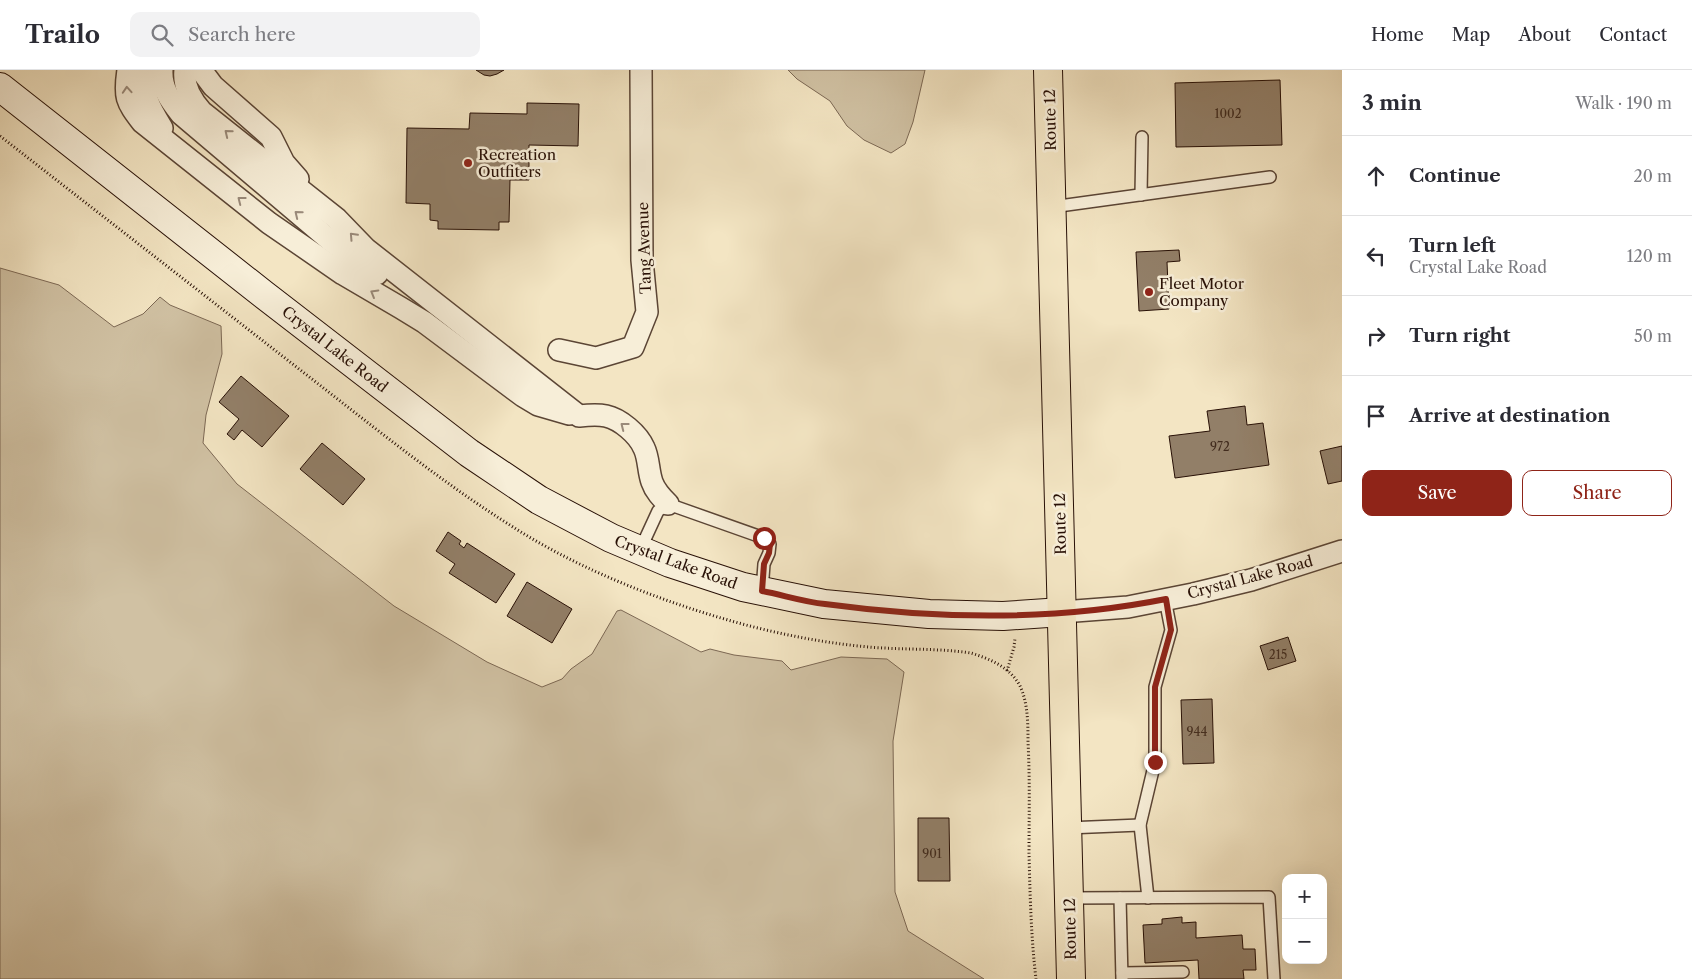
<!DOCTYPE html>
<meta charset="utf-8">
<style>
body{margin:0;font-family:"Libre Caslon Text",serif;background:#f2f2f3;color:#2b2b33}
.controls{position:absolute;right:15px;bottom:15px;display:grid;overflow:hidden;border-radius:10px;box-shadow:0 5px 20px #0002}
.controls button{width:45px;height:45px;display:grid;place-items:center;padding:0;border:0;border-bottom:1px solid #e1e1e2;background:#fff;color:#2b2b33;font:25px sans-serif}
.stop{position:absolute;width:15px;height:15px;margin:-11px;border:4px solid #8f2418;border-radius:50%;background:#fff}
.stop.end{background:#8f2418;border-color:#fff;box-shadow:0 1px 5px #0008}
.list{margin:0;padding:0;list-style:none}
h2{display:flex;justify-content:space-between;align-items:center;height:65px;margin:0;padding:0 20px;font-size:21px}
h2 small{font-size:16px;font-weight:400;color:#7c7c81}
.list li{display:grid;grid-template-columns:32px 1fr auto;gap:15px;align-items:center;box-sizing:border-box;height:80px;padding:0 20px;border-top:1px solid #e1e1e2}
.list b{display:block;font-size:19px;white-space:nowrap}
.list p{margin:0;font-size:16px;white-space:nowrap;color:#7c7c81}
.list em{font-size:16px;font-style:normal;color:#7c7c81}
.actions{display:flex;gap:10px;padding:15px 20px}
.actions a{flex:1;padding:11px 0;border:1px solid #8f2418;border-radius:10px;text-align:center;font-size:18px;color:#8f2418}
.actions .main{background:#8f2418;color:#fff}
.icon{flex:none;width:28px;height:28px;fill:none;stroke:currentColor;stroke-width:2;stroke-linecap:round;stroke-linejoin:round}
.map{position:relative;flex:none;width:1342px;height:909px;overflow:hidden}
header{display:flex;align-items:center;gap:30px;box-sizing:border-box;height:70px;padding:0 25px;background:#fff;border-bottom:1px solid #e1e1e2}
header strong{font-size:24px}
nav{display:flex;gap:28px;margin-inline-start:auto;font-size:18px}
.search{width:350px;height:45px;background:#f2f2f3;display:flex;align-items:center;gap:12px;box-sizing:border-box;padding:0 18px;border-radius:10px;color:#7c7c81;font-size:19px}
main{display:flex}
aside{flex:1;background:#fff}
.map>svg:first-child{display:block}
.green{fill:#d0c1a3;stroke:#7c6854}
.building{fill:#927f68;stroke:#281006}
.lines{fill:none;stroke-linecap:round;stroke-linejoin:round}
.lane-casing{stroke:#5b4535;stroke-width:14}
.street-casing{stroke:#5b4535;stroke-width:24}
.secondary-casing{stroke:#281006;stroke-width:30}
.highway-casing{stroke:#281006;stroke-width:30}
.path{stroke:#281006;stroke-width:3;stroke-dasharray:1 2.5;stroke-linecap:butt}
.lane{stroke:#f7eed8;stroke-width:11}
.street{stroke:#f7eed8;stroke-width:21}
.secondary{stroke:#f7eed8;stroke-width:28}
.highway{stroke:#f3e5c3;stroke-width:28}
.oneway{stroke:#9a8a7a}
.route{stroke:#8f2418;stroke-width:6}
.poi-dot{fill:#8f2418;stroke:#f7eed8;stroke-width:2}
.labels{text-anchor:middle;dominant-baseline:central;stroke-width:5;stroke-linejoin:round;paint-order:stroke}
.number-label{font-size:12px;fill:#422c1e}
.street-label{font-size:15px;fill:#281006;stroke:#f7eed8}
.poi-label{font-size:15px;fill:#281006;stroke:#f7eed8;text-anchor:start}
</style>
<header>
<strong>Trailo</strong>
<div class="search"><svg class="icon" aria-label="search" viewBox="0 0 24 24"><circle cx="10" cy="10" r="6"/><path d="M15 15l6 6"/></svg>Search here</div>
<nav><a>Home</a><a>Map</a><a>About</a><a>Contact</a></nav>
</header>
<main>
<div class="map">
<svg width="1342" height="909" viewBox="0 0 1342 909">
<rect width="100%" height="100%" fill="#f3e5c3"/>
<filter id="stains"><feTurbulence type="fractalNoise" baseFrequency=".004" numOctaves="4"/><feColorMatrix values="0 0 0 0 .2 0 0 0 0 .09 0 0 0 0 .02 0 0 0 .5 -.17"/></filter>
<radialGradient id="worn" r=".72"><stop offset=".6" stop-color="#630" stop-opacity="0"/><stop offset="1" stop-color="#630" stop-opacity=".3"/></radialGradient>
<g class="green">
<polygon points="788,0 925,0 913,52 905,74 891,83 864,70 847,56 830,31 797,9"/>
<polygon points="0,198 59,215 114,257 143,244 160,227 170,235 221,256 222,284 206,345 203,373 237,414 394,536 487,592 542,617 562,609 571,599 592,584 617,541 621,540 701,582 710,579 734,585 782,591 791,600 841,587 887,589 904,602 893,671 895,822 908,861 984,909 0,909"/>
</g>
<g class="building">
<polygon points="476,0 504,0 497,4 490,6 484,5"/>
<polygon points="1280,10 1282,75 1176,77 1175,13"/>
<polygon points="527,33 579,34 578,76 529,75 529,110 510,110 509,152 499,152 499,160 438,159 438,151 430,150 430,134 406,133 407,58 469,59 470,43 527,44"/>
<polygon points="1179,180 1180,191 1167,192 1169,239 1139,241 1136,182"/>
<polygon points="241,306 289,346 262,377 242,360 234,370 227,364 239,349 219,332"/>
<polygon points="1245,336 1247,355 1263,353 1269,395 1175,408 1169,366 1210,361 1207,341"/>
<polygon points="322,373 365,409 343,435 300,399"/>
<polygon points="1342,376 1342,411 1328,414 1320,381"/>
<polygon points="448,462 461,471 459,474 464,478 467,473 515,504 496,533 449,503 455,494 436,481"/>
<polygon points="527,512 572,539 552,573 507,546"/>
<polygon points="1288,567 1296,591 1268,600 1260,576"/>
<polygon points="1212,629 1214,693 1183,694 1181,630"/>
<polygon points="918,748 949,748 950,811 918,811"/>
<polygon points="1182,847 1182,853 1196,852 1196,868 1242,865 1243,879 1255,879 1256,900 1243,900 1244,909 1199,909 1198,890 1145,893 1143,855 1162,854 1162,849"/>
</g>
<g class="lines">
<g class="lane-casing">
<g id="lane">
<polyline points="1141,125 1142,67"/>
<polyline points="1052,137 1270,107"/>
<polyline points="640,480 658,441 668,434 764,468 770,474 769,483 764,494 762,521"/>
<polyline points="1067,758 1140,755"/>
<polyline points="1069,828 1269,827 1274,909"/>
<polyline points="1120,828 1122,909"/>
<polyline points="1148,828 1140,755 1155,692 1155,617 1171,560 1165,529"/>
<polyline points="1122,903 1183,902"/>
</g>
</g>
<g class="street-casing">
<g id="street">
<path d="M128 0C124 27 126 31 142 52L269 153 343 204 401 238 424 252 523 326 538 335 569 344"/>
<path d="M145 0C142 25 149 37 162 58"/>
<path d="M162 0C161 18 170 30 181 44L331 171 377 204"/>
<path d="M185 0C183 16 192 31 202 42L337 149 366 179 579 346C588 345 597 344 606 346 620 349 638 364 644 378 649 388 648 401 652 412 655 421 662 428 668 434"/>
<polyline points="201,0 213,16 271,67 284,93 298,109"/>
<polyline points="559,280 596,288 633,277 647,242 642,190 641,0"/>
<polyline points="1062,542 1128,537 1193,524 1251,510 1342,481"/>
</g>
</g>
<g class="secondary-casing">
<polyline id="secondary" points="0,17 263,224 469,383 539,430 611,468 670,493 743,517 824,534 929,544 1003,546 1062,542"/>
</g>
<g class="highway-casing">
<polyline id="highway" points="1048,0 1071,909"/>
</g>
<g class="path">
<path d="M0 66C100 144 199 221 299 299 369 353 438 410 513 457 560 487 613 511 666 530 730 553 800 571 869 577 903 580 937 578 971 583 990 589 1010 597 1020 616 1028 633 1028 654 1028 672 1030 710 1029 746 1029 783 1030 825 1031 867 1036 909"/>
<polyline points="1007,601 1014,577 1015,568"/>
</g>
<use href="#lane" class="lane"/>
<use href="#street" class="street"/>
<use href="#secondary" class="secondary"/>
<use href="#highway" class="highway"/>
</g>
<defs><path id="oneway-chevron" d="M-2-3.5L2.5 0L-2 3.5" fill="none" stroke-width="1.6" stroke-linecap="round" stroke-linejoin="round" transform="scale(1.25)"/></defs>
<g class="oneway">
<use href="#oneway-chevron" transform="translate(127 20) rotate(-94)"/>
<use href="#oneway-chevron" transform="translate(228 63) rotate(-141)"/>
<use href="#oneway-chevron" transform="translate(241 130) rotate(-142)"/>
<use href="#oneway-chevron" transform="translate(298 144) rotate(-141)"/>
<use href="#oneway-chevron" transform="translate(353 166) rotate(-133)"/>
<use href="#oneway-chevron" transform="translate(374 223) rotate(-150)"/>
<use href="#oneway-chevron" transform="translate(624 356) rotate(-142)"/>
</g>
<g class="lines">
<path class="route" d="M764 468 770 474 769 483 764 494 762 521C783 525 804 532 825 534 936 549 1056 551 1166 529L1171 560 1155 617V692"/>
</g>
<g class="poi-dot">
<circle cx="468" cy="93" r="5"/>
<circle cx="1149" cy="222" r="5"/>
</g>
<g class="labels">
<g class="number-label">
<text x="1228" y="43">1002</text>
<text x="1220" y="376">972</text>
<text x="1278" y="584">215</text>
<text x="1197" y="661">944</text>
<text x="932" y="783">901</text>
</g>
<g class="street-label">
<text transform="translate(1050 50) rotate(-91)">Route 12</text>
<text transform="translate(644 178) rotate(-92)">Tang Avenue</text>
<text transform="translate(335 279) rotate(38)">Crystal Lake Road</text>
<text transform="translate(1060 454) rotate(-91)">Route 12</text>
<text transform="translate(676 492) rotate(20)">Crystal Lake Road</text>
<text transform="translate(1250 507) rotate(-15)">Crystal Lake Road</text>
<text transform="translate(1070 859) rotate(-91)">Route 12</text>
</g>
<g class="poi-label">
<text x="478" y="84">Recreation<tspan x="478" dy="17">Outfiters</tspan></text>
<text x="1159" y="213">Fleet Motor<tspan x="1159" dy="17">Company</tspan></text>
</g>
</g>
<rect width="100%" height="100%" filter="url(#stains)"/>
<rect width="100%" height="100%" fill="url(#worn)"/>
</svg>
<div class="controls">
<button>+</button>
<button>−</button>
</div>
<div class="stop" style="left:764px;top:468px"></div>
<div class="stop end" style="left:1155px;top:692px"></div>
</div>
<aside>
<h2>3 min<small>Walk · 190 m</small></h2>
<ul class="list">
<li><svg class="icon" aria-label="ahead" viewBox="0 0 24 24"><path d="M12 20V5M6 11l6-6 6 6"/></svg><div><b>Continue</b></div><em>20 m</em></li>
<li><svg class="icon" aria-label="left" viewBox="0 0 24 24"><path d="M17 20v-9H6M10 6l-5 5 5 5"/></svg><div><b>Turn left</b><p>Crystal Lake Road</p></div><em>120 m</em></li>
<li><svg class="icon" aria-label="right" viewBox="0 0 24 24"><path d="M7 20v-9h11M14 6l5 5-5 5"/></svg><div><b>Turn right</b></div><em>50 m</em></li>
<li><svg class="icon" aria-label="arrive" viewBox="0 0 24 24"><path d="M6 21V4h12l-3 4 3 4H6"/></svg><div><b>Arrive at destination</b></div></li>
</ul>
<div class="actions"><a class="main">Save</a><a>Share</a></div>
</aside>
</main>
